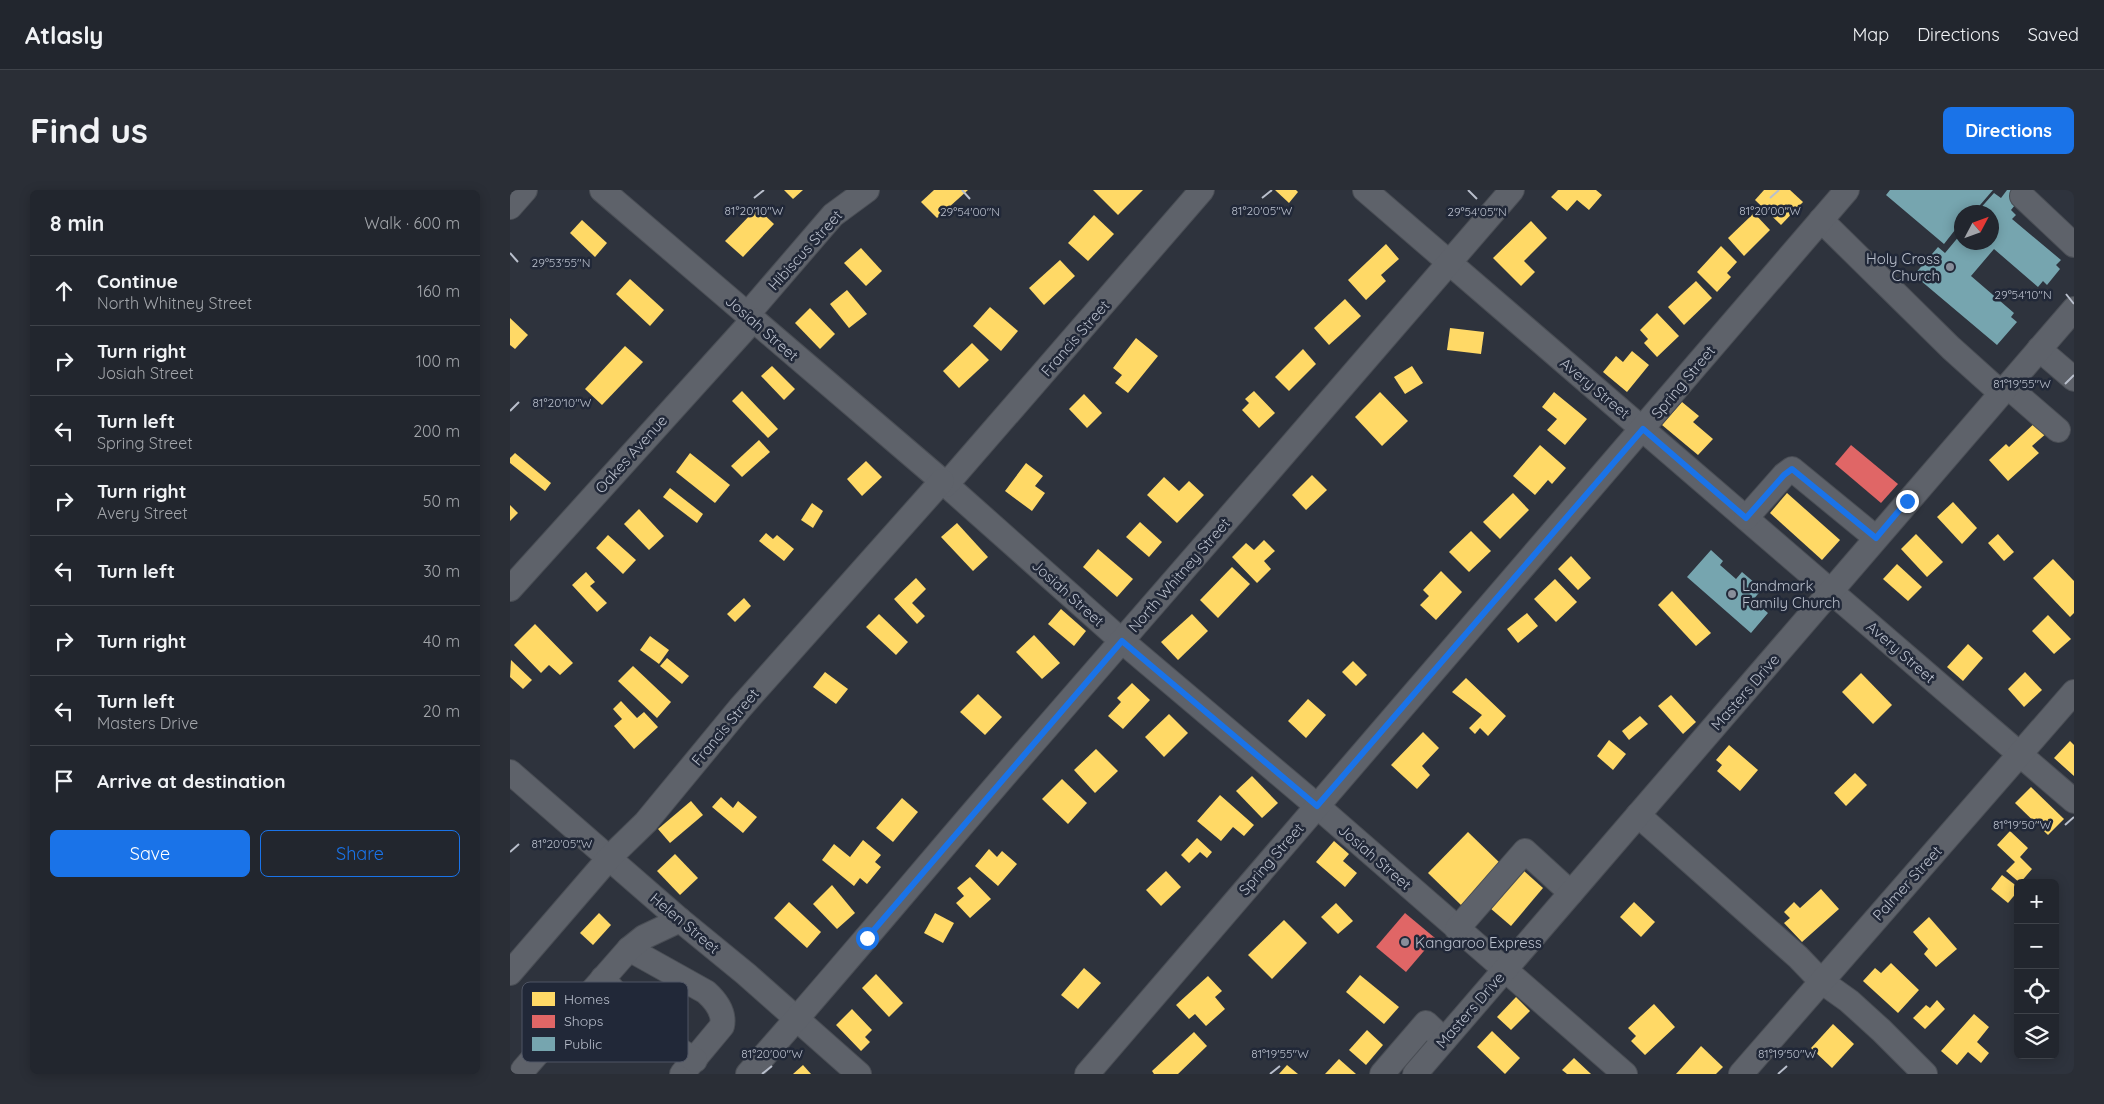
<!DOCTYPE html>
<meta charset="utf-8">
<style>
body{margin:0;font-family:Quicksand,sans-serif;background:#2a2e36;color:#f1f3f6}
.controls{position:absolute;right:15px;bottom:15px;display:grid;overflow:hidden;border-radius:8px;box-shadow:0 2px 12px #0003}
.controls button{width:45px;height:45px;display:grid;place-items:center;padding:0;border:0;border-bottom:1px solid #3f434a;background:#22262e;color:#f1f3f6;font:25px sans-serif}
.compass{position:absolute;left:1444px;top:15px;width:45px;height:45px;border-radius:50%;background:#22262e;box-shadow:0 2px 12px #0003;rotate:49deg}
.stop{position:absolute;width:15px;height:15px;margin:-11px;border:4px solid #1a73e8;border-radius:50%;background:#fff}
.stop.end{background:#1a73e8;border-color:#fff;box-shadow:0 1px 5px #0008}
.list{margin:0;padding:0;list-style:none}
h2{display:flex;justify-content:space-between;align-items:center;height:65px;margin:0;padding:0 20px;font-size:21px}
h2 small{font-size:16px;font-weight:400;color:#a2a5aa}
.list li{display:grid;grid-template-columns:32px 1fr auto;gap:15px;align-items:center;box-sizing:border-box;height:70px;padding:0 20px;border-top:1px solid #3f434a}
.list b{display:block;font-size:19px;white-space:nowrap}
.list p{margin:0;font-size:16px;white-space:nowrap;color:#a2a5aa}
.list em{font-size:16px;font-style:normal;color:#a2a5aa}
.actions{display:flex;gap:10px;padding:15px 20px}
.actions a{flex:1;padding:11px 0;border:1px solid #1a73e8;border-radius:8px;text-align:center;font-size:18px;color:#1a73e8}
.actions .main{background:#1a73e8;color:#fff}
.icon{flex:none;width:28px;height:28px;fill:none;stroke:currentColor;stroke-width:2;stroke-linecap:round;stroke-linejoin:round}
.map{position:relative;flex:none;width:1564px;height:884px;overflow:hidden;border-radius:8px}
header{display:flex;align-items:center;gap:30px;box-sizing:border-box;height:70px;padding:0 25px;background:#22262e;border-bottom:1px solid #3f434a}
header strong{font-size:24px}
nav{display:flex;gap:28px;margin-inline-start:auto;font-size:18px}
.intro{display:flex;align-items:center;justify-content:space-between;box-sizing:border-box;height:120px;padding:0 30px}
h1{margin:0;font-size:35px}
.button{padding:12px 22px;border-radius:8px;background:#1a73e8;color:#fff;font-size:18px;font-weight:700}
main{display:flex;gap:30px;padding:0 30px}
aside{flex:1;background:#22262e;border-radius:8px;box-shadow:0 2px 12px #0003}
.map>svg:first-child{display:block}
.homes{fill:#ffd966}
.shops{fill:#e06666}
.public{fill:#76a5af}
.lines{fill:none;stroke-linecap:round;stroke-linejoin:round}
.minor-casing{stroke:#4a4e55;stroke-width:26}
.minor{stroke:#5e626a;stroke-width:24}
.route{stroke:#1a73e8;stroke-width:6}
.ticks{fill:none;stroke:#b9bfcc;stroke-width:2}
.poi-dot{fill:#888e9a;stroke:#212838;stroke-width:2}
.labels{text-anchor:middle;dominant-baseline:central;stroke-width:5;stroke-linejoin:round;paint-order:stroke}
.street-label{font-size:15px;fill:#b9bfcc;stroke:#212838}
.poi-label{font-size:15px;fill:#b9bfcc;stroke:#212838;text-anchor:start}
.key{fill:#212838;stroke:#4f5564;stroke-width:1}
.key-label{font-size:14px;fill:#b9bfcc}
.ticks-label{font-size:12px;text-anchor:middle;fill:#b9bfcc;stroke:#212838;stroke-width:5;stroke-linejoin:round;paint-order:stroke}
</style>
<header>
<strong>Atlasly</strong>
<nav><a>Map</a><a>Directions</a><a>Saved</a></nav>
</header>
<div class="intro"><h1>Find us</h1><a class="button">Directions</a></div>
<main>
<aside>
<h2>8 min<small>Walk · 600 m</small></h2>
<ul class="list">
<li><svg class="icon" aria-label="ahead" viewBox="0 0 24 24"><path d="M12 20V5M6 11l6-6 6 6"/></svg><div><b>Continue</b><p>North Whitney Street</p></div><em>160 m</em></li>
<li><svg class="icon" aria-label="right" viewBox="0 0 24 24"><path d="M7 20v-9h11M14 6l5 5-5 5"/></svg><div><b>Turn right</b><p>Josiah Street</p></div><em>100 m</em></li>
<li><svg class="icon" aria-label="left" viewBox="0 0 24 24"><path d="M17 20v-9H6M10 6l-5 5 5 5"/></svg><div><b>Turn left</b><p>Spring Street</p></div><em>200 m</em></li>
<li><svg class="icon" aria-label="right" viewBox="0 0 24 24"><path d="M7 20v-9h11M14 6l5 5-5 5"/></svg><div><b>Turn right</b><p>Avery Street</p></div><em>50 m</em></li>
<li><svg class="icon" aria-label="left" viewBox="0 0 24 24"><path d="M17 20v-9H6M10 6l-5 5 5 5"/></svg><div><b>Turn left</b></div><em>30 m</em></li>
<li><svg class="icon" aria-label="right" viewBox="0 0 24 24"><path d="M7 20v-9h11M14 6l5 5-5 5"/></svg><div><b>Turn right</b></div><em>40 m</em></li>
<li><svg class="icon" aria-label="left" viewBox="0 0 24 24"><path d="M17 20v-9H6M10 6l-5 5 5 5"/></svg><div><b>Turn left</b><p>Masters Drive</p></div><em>20 m</em></li>
<li><svg class="icon" aria-label="arrive" viewBox="0 0 24 24"><path d="M6 21V4h12l-3 4 3 4H6"/></svg><div><b>Arrive at destination</b></div></li>
</ul>
<div class="actions"><a class="main">Save</a><a>Share</a></div>
</aside>
<div class="map">
<svg width="1564" height="884" viewBox="0 0 1564 884">
<rect width="100%" height="100%" fill="#2e333d"/>
<g class="homes">
<polygon points="274,0 293,0 283,9"/>
<polygon points="424,0 458,0 427,28 411,12"/>
<polygon points="583,0 633,0 608,25"/>
<polygon points="765,0 786,0 788,2 779,13"/>
<polygon points="1048,0 1086,0 1092,5 1079,20 1067,10 1057,21 1041,7"/>
<polygon points="1254,0 1280,0 1293,12 1271,35 1245,10"/>
<polygon points="247,18 264,34 233,67 215,51"/>
<polygon points="1244,23 1260,40 1234,66 1218,48"/>
<polygon points="584,25 604,44 578,71 558,53"/>
<polygon points="72,30 97,53 85,67 60,43"/>
<polygon points="1021,31 1037,48 1014,71 1025,82 1011,96 983,68"/>
<polygon points="876,54 889,69 871,85 876,91 856,110 838,90"/>
<polygon points="1211,56 1227,72 1217,83 1221,87 1207,102 1187,82"/>
<polygon points="351,58 372,81 356,96 334,73"/>
<polygon points="550,70 565,86 534,115 519,98"/>
<polygon points="120,89 154,120 140,136 106,104"/>
<polygon points="1186,91 1202,108 1174,135 1158,117"/>
<polygon points="337,100 357,124 339,138 320,114"/>
<polygon points="835,109 851,126 819,155 804,138"/>
<polygon points="480,117 508,141 491,161 463,136"/>
<polygon points="300,118 325,144 310,159 285,133"/>
<polygon points="1147,123 1169,146 1147,167 1134,153 1138,149 1130,140"/>
<polygon points="0,128 18,145 5,159 0,155"/>
<polygon points="940,138 974,142 971,164 937,160"/>
<polygon points="626,148 648,166 618,203 605,193 612,185 603,178"/>
<polygon points="462,153 479,170 449,198 433,181"/>
<polygon points="115,156 133,172 92,215 75,199"/>
<polygon points="793,159 806,174 779,201 765,187"/>
<polygon points="1122,161 1139,175 1117,202 1093,182 1106,166 1113,172"/>
<polygon points="262,176 285,199 274,210 251,186"/>
<polygon points="902,176 913,193 895,204 884,187"/>
<polygon points="232,201 268,239 258,248 222,211"/>
<polygon points="744,201 765,223 749,238 732,220 739,213 735,209"/>
<polygon points="870,202 898,231 872,256 845,227"/>
<polygon points="1044,202 1077,229 1055,255 1037,240 1047,229 1032,217"/>
<polygon points="574,204 592,223 577,238 559,219"/>
<polygon points="1172,212 1189,226 1183,232 1203,249 1188,265 1152,235"/>
<polygon points="1527,231 1538,242 1522,256 1529,263 1498,291 1479,270 1496,254 1499,257"/>
<polygon points="249,250 260,262 232,287 221,276"/>
<polygon points="1030,255 1056,278 1042,294 1038,290 1025,305 1003,286"/>
<polygon points="5,263 41,293 35,301 0,273 0,268"/>
<polygon points="180,263 220,295 205,313 166,282"/>
<polygon points="356,271 372,287 352,306 337,289"/>
<polygon points="516,273 533,286 525,296 535,303 522,321 495,301"/>
<polygon points="802,285 817,300 796,320 782,305"/>
<polygon points="654,287 669,301 679,291 694,305 667,333 637,305"/>
<polygon points="160,298 193,324 187,333 153,307"/>
<polygon points="1003,303 1019,320 990,349 973,332"/>
<polygon points="1277,303 1330,350 1312,370 1260,323"/>
<polygon points="1443,312 1467,338 1452,354 1427,327"/>
<polygon points="302,313 313,321 303,338 291,330"/>
<polygon points="0,315 8,323 0,331"/>
<polygon points="129,319 154,346 139,360 114,334"/>
<polygon points="630,332 652,352 639,367 616,347"/>
<polygon points="447,333 478,367 463,381 431,347"/>
<polygon points="961,341 981,361 959,382 939,362"/>
<polygon points="256,343 263,349 267,345 284,359 274,371 249,351"/>
<polygon points="1406,344 1433,372 1417,387 1391,359"/>
<polygon points="1488,344 1504,362 1494,371 1478,353"/>
<polygon points="98,345 126,370 113,384 86,358"/>
<polygon points="754,350 765,361 754,371 761,379 747,393 722,367 736,353 744,360"/>
<polygon points="588,359 623,389 607,407 573,377"/>
<polygon points="1061,366 1081,388 1068,400 1048,379"/>
<polygon points="1543,369 1564,391 1564,423 1560,427 1523,388"/>
<polygon points="1387,374 1412,397 1398,411 1373,389"/>
<polygon points="722,377 740,394 708,428 690,410"/>
<polygon points="931,381 952,402 926,430 910,415 919,406 913,400"/>
<polygon points="76,382 85,392 80,396 97,413 87,422 62,395"/>
<polygon points="406,388 416,399 402,413 415,426 407,434 384,409"/>
<polygon points="1045,389 1067,412 1046,432 1024,409"/>
<polygon points="1162,401 1201,443 1186,456 1148,415"/>
<polygon points="234,408 241,416 225,432 217,424"/>
<polygon points="551,419 576,441 564,456 538,434"/>
<polygon points="1017,423 1028,436 1008,453 997,439"/>
<polygon points="369,424 398,452 386,465 356,437"/>
<polygon points="682,424 698,441 668,470 651,452"/>
<polygon points="1538,425 1561,449 1544,464 1522,441"/>
<polygon points="25,434 63,473 50,485 39,475 31,483 4,455"/>
<polygon points="524,445 550,473 532,489 506,462"/>
<polygon points="140,446 159,460 149,474 130,460"/>
<polygon points="1458,454 1473,468 1453,491 1437,477"/>
<polygon points="157,468 179,486 172,494 150,476"/>
<polygon points="1,470 22,490 13,499 0,487"/>
<polygon points="843,471 857,485 846,496 832,482"/>
<polygon points="123,476 161,512 147,528 108,491"/>
<polygon points="315,482 338,499 326,514 303,497"/>
<polygon points="1515,482 1532,500 1514,517 1498,499"/>
<polygon points="1351,483 1382,515 1363,534 1332,502"/>
<polygon points="956,488 996,526 978,546 970,538 965,544 959,538 972,525 942,502"/>
<polygon points="622,493 640,510 613,539 598,526 611,512 607,508"/>
<polygon points="468,504 492,527 475,545 450,522"/>
<polygon points="1161,505 1186,532 1173,544 1148,516"/>
<polygon points="798,509 816,525 796,548 778,531"/>
<polygon points="111,511 127,528 134,522 148,537 124,559 104,536 112,529 103,519"/>
<polygon points="659,524 678,543 654,567 635,547"/>
<polygon points="1130,526 1138,534 1119,550 1112,541"/>
<polygon points="913,542 929,558 912,576 920,585 907,599 881,575"/>
<polygon points="1099,550 1116,564 1103,580 1087,566"/>
<polygon points="1560,551 1564,555 1564,586 1544,568"/>
<polygon points="1219,555 1248,580 1230,601 1207,581 1212,575 1206,570"/>
<polygon points="586,559 608,581 585,603 564,580"/>
<polygon points="1345,583 1357,595 1336,616 1324,603"/>
<polygon points="742,586 768,613 752,628 726,601"/>
<polygon points="552,589 577,613 558,634 532,609"/>
<polygon points="1521,597 1554,629 1538,645 1505,613"/>
<polygon points="710,605 744,635 734,646 723,637 711,651 687,631"/>
<polygon points="211,607 223,618 228,611 247,627 233,643 202,617"/>
<polygon points="392,608 408,622 383,652 366,638"/>
<polygon points="181,611 193,625 160,653 148,639"/>
<polygon points="1500,641 1518,658 1510,667 1522,679 1510,693 1496,681 1505,672 1487,655"/>
<polygon points="958,642 992,675 952,716 918,683"/>
<polygon points="687,648 702,662 697,668 690,662 679,673 671,665"/>
<polygon points="353,650 371,665 365,672 371,677 357,694 350,688 344,696 312,670 324,654 340,667"/>
<polygon points="824,651 839,664 833,671 847,683 835,697 806,672"/>
<polygon points="479,659 487,667 492,661 507,674 488,696 465,676"/>
<polygon points="165,664 188,688 170,705 147,681"/>
<polygon points="1013,680 1033,698 1001,736 980,718"/>
<polygon points="656,681 671,697 651,716 636,700"/>
<polygon points="1492,685 1508,697 1508,701 1498,713 1481,699"/>
<polygon points="460,687 481,709 460,728 446,713 454,706 447,698"/>
<polygon points="322,695 345,723 327,739 303,714"/>
<polygon points="1311,699 1329,719 1292,752 1274,733 1280,728 1274,722 1284,712 1290,718"/>
<polygon points="279,712 311,742 297,758 264,728"/>
<polygon points="1124,712 1145,732 1131,747 1110,727"/>
<polygon points="826,713 843,731 828,744 811,727"/>
<polygon points="89,723 101,735 83,755 70,743"/>
<polygon points="425,723 444,733 433,753 414,743"/>
<polygon points="1419,727 1447,759 1426,777 1414,764 1418,759 1403,742"/>
<polygon points="774,730 797,753 762,789 738,765"/>
<polygon points="1381,773 1409,800 1388,823 1353,791 1365,778 1371,783"/>
<polygon points="574,778 591,793 568,819 551,805"/>
<polygon points="366,784 393,813 379,827 352,798"/>
<polygon points="850,785 889,817 874,834 836,802"/>
<polygon points="698,786 712,801 705,807 715,819 696,836 685,824 679,829 666,815"/>
<polygon points="44,799 59,815 27,845 12,829"/>
<polygon points="1006,807 1020,821 1001,840 987,827"/>
<polygon points="1427,810 1435,819 1415,839 1403,828 1416,815 1420,818"/>
<polygon points="1144,814 1165,837 1135,865 1121,851 1126,846 1118,838"/>
<polygon points="342,819 362,840 355,847 360,852 351,861 326,835"/>
<polygon points="1464,824 1479,837 1467,852 1479,863 1471,873 1458,862 1447,875 1431,861"/>
<polygon points="1323,834 1344,854 1322,878 1301,858"/>
<polygon points="857,840 873,855 856,875 839,860"/>
<polygon points="982,841 1010,868 995,884 967,857"/>
<polygon points="684,842 697,856 668,884 644,884 642,881"/>
<polygon points="1191,856 1213,877 1206,884 1166,884"/>
<polygon points="1064,868 1081,884 1057,884 1052,880"/>
<polygon points="829,869 846,884 815,884"/>
<polygon points="293,875 301,884 283,884"/>
<polygon points="777,875 788,884 769,884"/>
</g>
<g class="shops">
<polygon points="1341,255 1388,294 1371,313 1325,274"/>
<polygon points="895,723 925,748 896,782 866,757"/>
</g>
<g class="public">
<polygon points="1380,0 1483,0 1464,22 1452,22 1452,52 1482,52 1482,22 1467,22 1484,3 1491,8 1497,0 1517,0 1501,20 1506,25 1502,29 1551,70 1546,75 1550,79 1537,95 1533,91 1528,97 1484,59 1461,86 1504,123 1501,127 1507,132 1487,155 1404,85 1428,57 1435,63 1450,45 1445,40 1434,54 1376,5"/>
<polygon points="1201,360 1213,371 1210,375 1226,389 1232,382 1252,399 1243,410 1258,423 1241,443 1177,387"/>
</g>
<g class="lines">
<g class="minor-casing">
<g id="minor">
<polyline points="92,0 432,291 612,451 807,616 1115,884"/>
<polyline points="855,0 1564,611"/>
<polyline points="1512,6 1564,55"/>
<polyline points="0,17 15,0"/>
<polyline points="1311,30 1441,158 1491,203"/>
<polyline points="237,125 323,25 357,0"/>
<polyline points="1529,159 1564,189"/>
<polyline points="1497,196 1548,240"/>
<polyline points="436,295 692,0"/>
<polyline points="1236,328 1274,285 1282,279 1366,348"/>
<polyline points="0,399 243,130"/>
<polyline points="0,582 170,730 236,784 349,884"/>
<polyline points="1128,625 1288,767 1311,791 1339,811 1371,840 1415,884"/>
<polyline points="947,739 1015,661 1061,703"/>
<path d="M119 759 196 802C206 811 215 822 212 836L172 884"/>
<polyline points="0,783 100,667 136,632 230,518 432,291"/>
<polyline points="93,788 134,838 185,870"/>
<polyline points="13,880 119,759 134,747 170,730"/>
<path d="M238 884C337 773 431 658 529 546 687 364 845 183 1002 0"/>
<polyline points="577,884 1337,0"/>
<polyline points="872,884 916,833 934,850"/>
<polyline points="905,884 1564,119"/>
<polyline points="1231,884 1564,502"/>
</g>
</g>
<use href="#minor" class="minor"/>
</g>
<g class="lines">
<polyline class="route" points="357,748 612,451 807,616 1133,239 1236,328 1274,285 1282,279 1366,348 1397,311"/>
</g>
<path class="ticks" d="M452 0 460 9M958 0 967 9M244 8 254 0M752 8 762 0M1260 8 1269 0M0 63 8 72M1556 104 1564 114M1555 194 1564 185M0 221 9 212M1555 635 1564 627M0 662 9 654M252 884 262 876M760 884 770 876M1268 884 1277 876"/>
<g class="poi-dot">
<circle cx="1440" cy="77" r="5"/>
<circle cx="1222" cy="404" r="5"/>
<circle cx="895" cy="752" r="5"/>
</g>
<g class="labels">
<g class="street-label">
<text transform="translate(295 60) rotate(-48)">Hibiscus Street</text>
<text transform="translate(252 138) rotate(41)">Josiah Street</text>
<text transform="translate(565 148) rotate(-49)">Francis Street</text>
<text transform="translate(1173 192) rotate(-50)">Spring Street</text>
<text transform="translate(1085 198) rotate(40)">Avery Street</text>
<text transform="translate(121 264) rotate(-48)">Oakes Avenue</text>
<text transform="translate(669 385) rotate(-49)">North Whitney Street</text>
<text transform="translate(558 403) rotate(42)">Josiah Street</text>
<text transform="translate(1391 462) rotate(41)">Avery Street</text>
<text transform="translate(1235 502) rotate(-49)">Masters Drive</text>
<text transform="translate(215 537) rotate(-50)">Francis Street</text>
<text transform="translate(865 667) rotate(41)">Josiah Street</text>
<text transform="translate(761 669) rotate(-49)">Spring Street</text>
<text transform="translate(1397 693) rotate(-48)">Palmer Street</text>
<text transform="translate(175 733) rotate(40)">Helen Street</text>
<text transform="translate(960 820) rotate(-49)">Masters Drive</text>
</g>
<g class="poi-label">
<text x="1430" y="68" text-anchor="end">Holy Cross<tspan x="1430" dy="17">Church</tspan></text>
<text x="1232" y="395">Landmark<tspan x="1232" dy="17">Family Church</tspan></text>
<text x="905" y="752">Kangaroo Express</text>
</g>
</g>
<rect x="12" y="792" width="166" height="80" rx="8" class="key"/>
<rect x="22" y="802" width="23" height="14" fill="#ffd966"/>
<rect x="22" y="825" width="23" height="13" fill="#e06666"/>
<rect x="22" y="847" width="23" height="14" fill="#76a5af"/>
<g class="key-label">
<text x="54" y="814">Homes</text>
<text x="54" y="836">Shops</text>
<text x="54" y="859">Public</text>
</g>
<g class="ticks-label">
<text x="244" y="25">81°20'10"W</text>
<text x="752" y="25">81°20'05"W</text>
<text x="1260" y="25">81°20'00"W</text>
<text x="460" y="26">29°54'00"N</text>
<text x="967" y="26">29°54'05"N</text>
<text x="51" y="77">29°53'55"N</text>
<text x="1513" y="109">29°54'10"N</text>
<text x="1512" y="198">81°19'55"W</text>
<text x="52" y="217">81°20'10"W</text>
<text x="1512" y="639">81°19'50"W</text>
<text x="52" y="658">81°20'05"W</text>
<text x="262" y="868">81°20'00"W</text>
<text x="770" y="868">81°19'55"W</text>
<text x="1277" y="868">81°19'50"W</text>
</g>
</svg>
<div class="controls">
<button>+</button>
<button>−</button>
<button><svg class="icon" aria-label="locate" viewBox="0 0 24 24"><circle cx="12" cy="12" r="6"/><path d="M12 2v4M12 18v4M2 12h4M18 12h4"/></svg></button>
<button><svg class="icon" aria-label="layers" viewBox="0 0 24 24"><path d="M12 4l9 5-9 5-9-5zM3 14l9 5 9-5"/></svg></button>
</div>
<svg class="compass" viewBox="-18 -18 36 36"><path d="M0-13l5 13h-10z" fill="#e53935"/><path d="M0 13l5-13h-10z" fill="#a2a5aa"/></svg>
<div class="stop" style="left:357px;top:748px"></div>
<div class="stop end" style="left:1397px;top:311px"></div>
</div>
</main>
